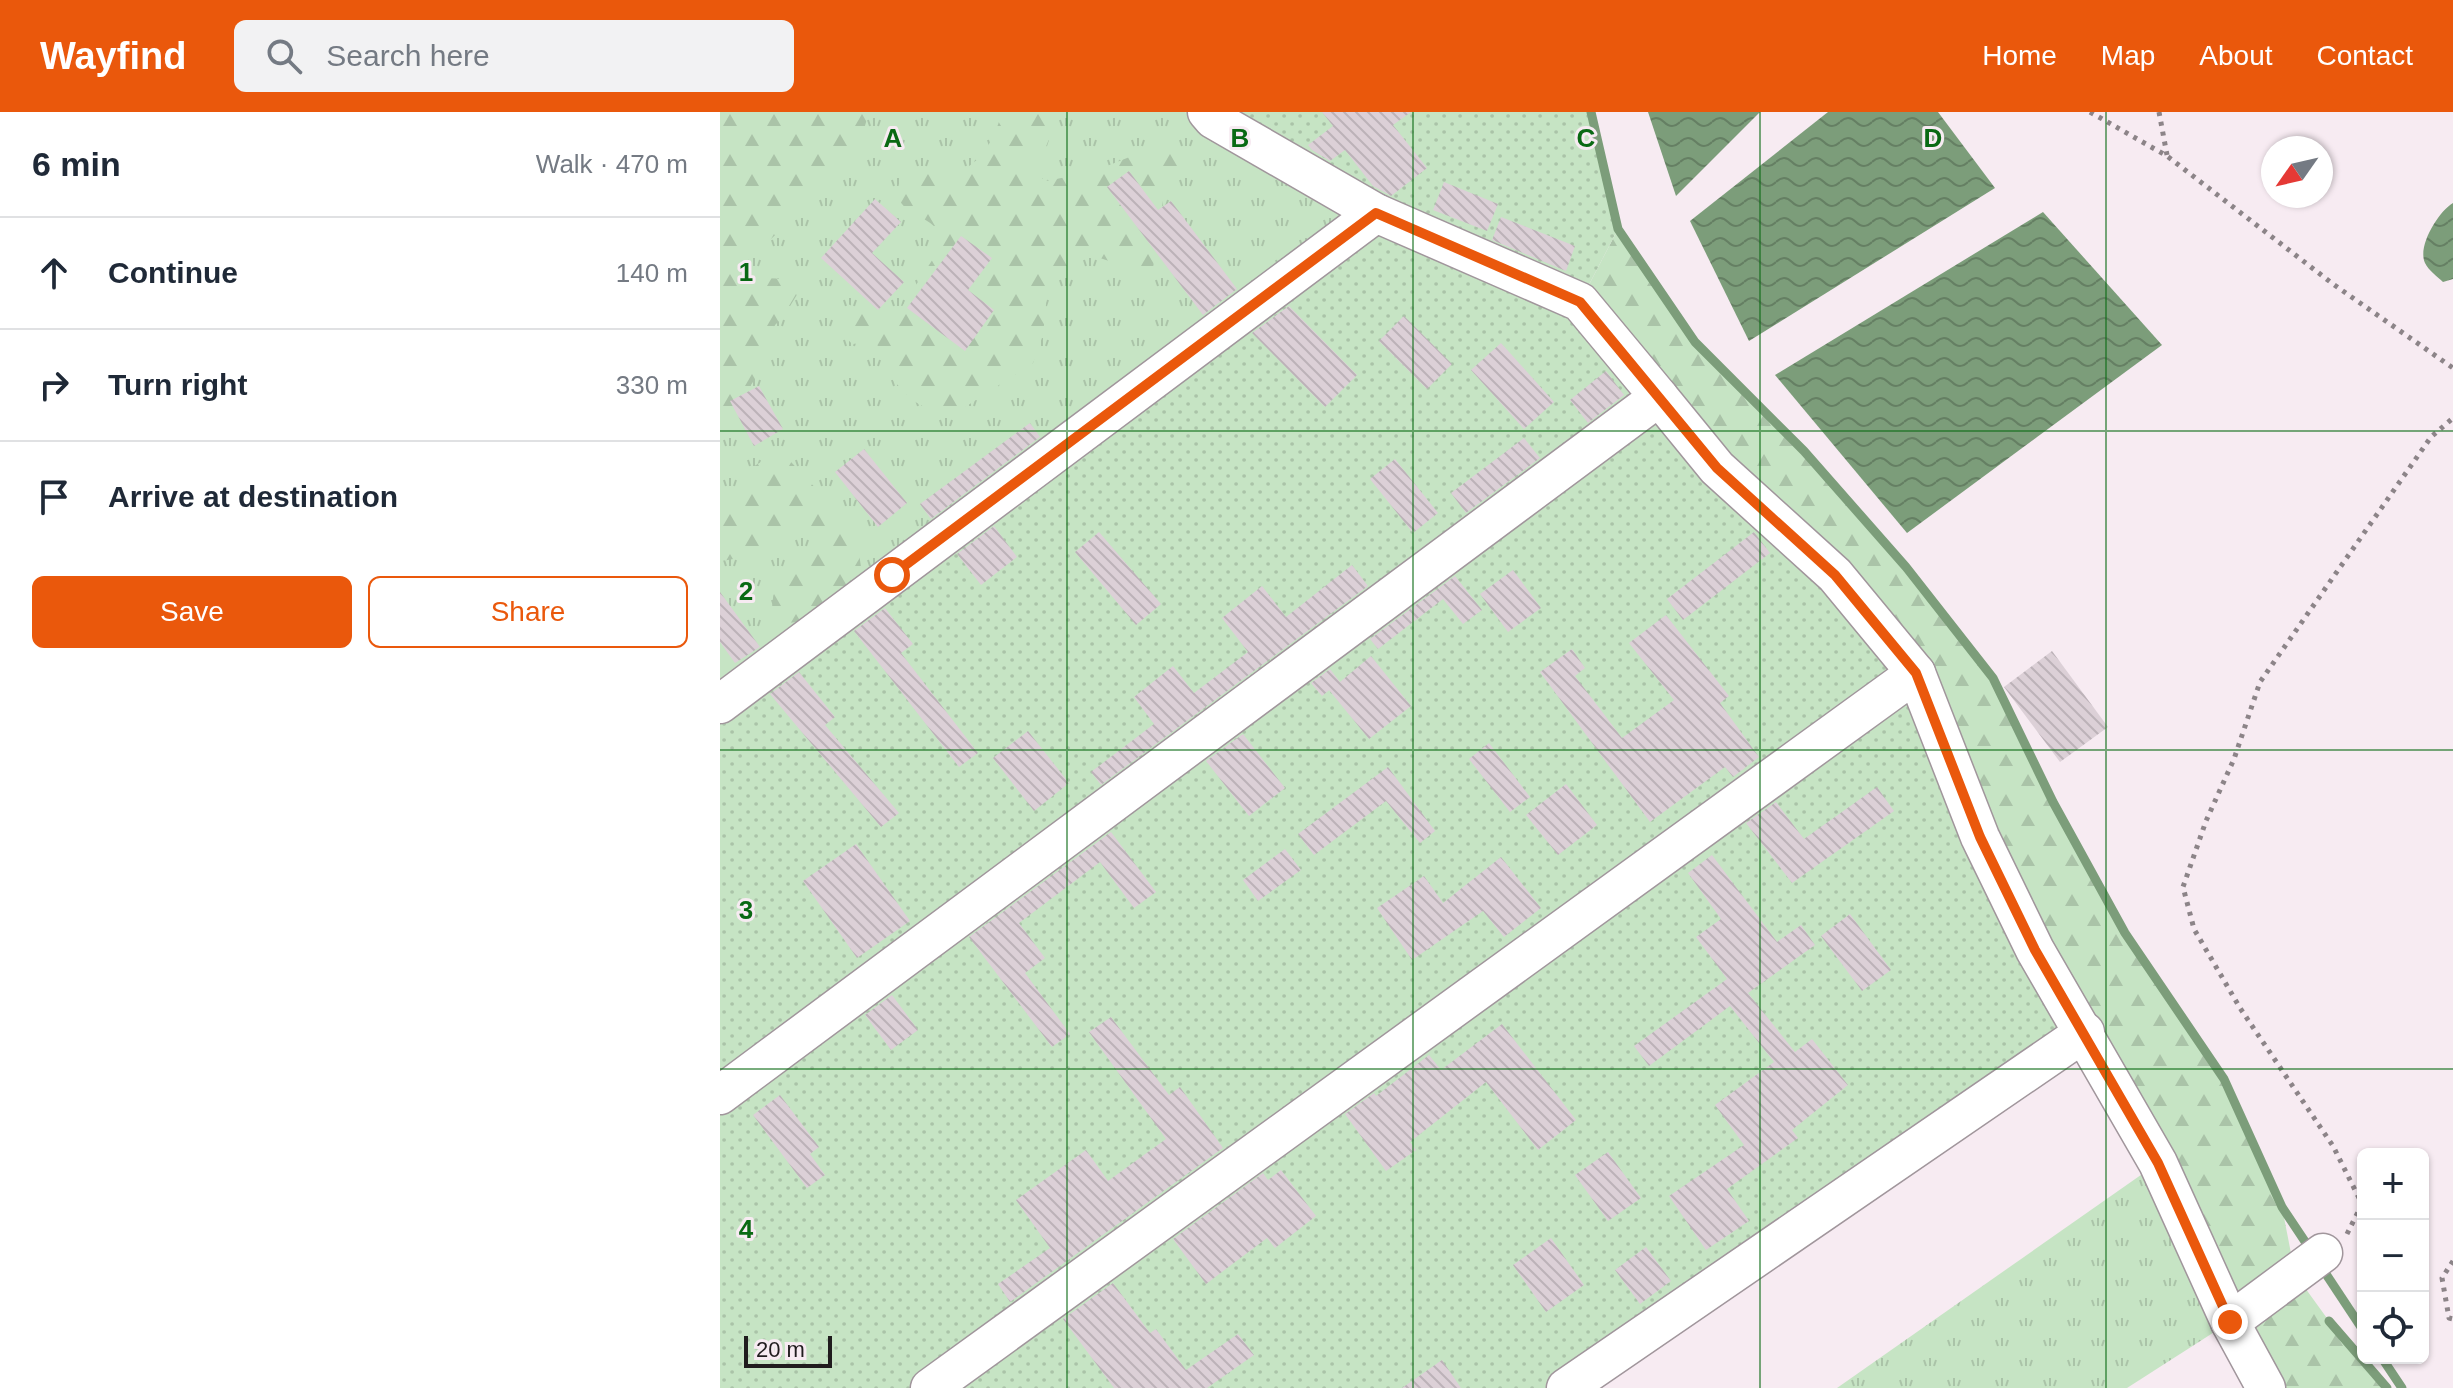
<!DOCTYPE html>
<meta charset="utf-8">
<style>
body{margin:0;font-family:Arial,sans-serif;background:#f2f2f3;color:#1f2937}
.controls{position:absolute;right:24px;bottom:24px;display:grid;overflow:hidden;border-radius:12px;box-shadow:0 2px 6px #0004}
.controls button{width:72px;height:72px;display:grid;place-items:center;padding:0;border:0;border-bottom:2px solid #e0e1e3;background:#fff;color:#1f2937;font:40px sans-serif}
.compass{position:absolute;left:1541px;top:24px;width:72px;height:72px;border-radius:50%;background:#fff;box-shadow:0 2px 6px #0004;rotate:236deg}
.scale{position:absolute;left:24px;bottom:20px;width:88px;box-sizing:border-box;padding-left:8px;border:4px solid #201c1e;border-top:0;font-size:22px;line-height:28px;white-space:nowrap;color:#201c1e;-webkit-text-stroke:6px #f7ebf2;paint-order:stroke}
.stop{position:absolute;width:24px;height:24px;margin:-18px;border:6px solid #ea580c;border-radius:50%;background:#fff}
.stop.end{background:#ea580c;border-color:#fff;box-shadow:0 2px 8px #0008}
.list{margin:0;padding:0;list-style:none}
h2{display:flex;justify-content:space-between;align-items:center;height:104px;margin:0;padding:0 32px;font-size:34px}
h2 small{font-size:26px;font-weight:400;color:#747a83}
.list li{display:grid;grid-template-columns:52px 1fr auto;gap:24px;align-items:center;box-sizing:border-box;height:112px;padding:0 32px;border-top:2px solid #e0e1e3}
.list b{display:block;font-size:30px;white-space:nowrap}
.list em{font-size:26px;font-style:normal;color:#747a83}
.actions{display:flex;gap:16px;padding:24px 32px}
.actions a{flex:1;padding:18px 0;border:2px solid #ea580c;border-radius:12px;text-align:center;font-size:28px;color:#ea580c}
.actions .main{background:#ea580c;color:#fff}
.icon{flex:none;width:44px;height:44px;fill:none;stroke:currentColor;stroke-width:2;stroke-linecap:round;stroke-linejoin:round}
.map{position:relative;flex:none;width:1733px;height:1276px;overflow:hidden}
header{display:flex;align-items:center;gap:48px;box-sizing:border-box;height:112px;padding:0 40px;background:#ea580c;color:#fff}
header strong{font-size:38px}
nav{display:flex;gap:44px;margin-inline-start:auto;font-size:28px}
.search{width:560px;height:72px;background:#f2f2f3;display:flex;align-items:center;gap:20px;box-sizing:border-box;padding:0 28px;border-radius:12px;color:#747a83;font-size:30px}
main{display:flex}
aside{flex:1;background:#fff}
.map>svg:first-child{display:block}
.grass{fill:url(#grass-tufts)}
.forest{fill:url(#forest-firs)}
.park{fill:url(#park-dots)}
.water{fill:url(#water-waves)}
.lines{fill:none;stroke-linecap:round;stroke-linejoin:round}
.stream{stroke:#7c9d7a;stroke-width:9}
.building{fill:url(#building-back-hatch)}
.minor-casing{stroke:#a1969c;stroke-width:41}
.path{stroke:#8c8488;stroke-width:5;stroke-dasharray:4 6;stroke-linecap:butt}
.minor{stroke:#fff;stroke-width:38}
.route{stroke:#ea580c;stroke-width:10}
.grid{fill:none;stroke:#096913;stroke-width:2;stroke-opacity:0.55}
.grid-label{font-size:26px;text-anchor:middle;font-weight:bold;fill:#096913;stroke:#f7ebf2;stroke-width:6;stroke-linejoin:round;paint-order:stroke}
</style>
<header>
<strong>Wayfind</strong>
<div class="search"><svg class="icon" aria-label="search" viewBox="0 0 24 24"><circle cx="10" cy="10" r="6"/><path d="M15 15l6 6"/></svg>Search here</div>
<nav><a>Home</a><a>Map</a><a>About</a><a>Contact</a></nav>
</header>
<main>
<aside>
<h2>6 min<small>Walk · 470 m</small></h2>
<ul class="list">
<li><svg class="icon" aria-label="ahead" viewBox="0 0 24 24"><path d="M12 20V5M6 11l6-6 6 6"/></svg><div><b>Continue</b></div><em>140 m</em></li>
<li><svg class="icon" aria-label="right" viewBox="0 0 24 24"><path d="M7 20v-9h11M14 6l5 5-5 5"/></svg><div><b>Turn right</b></div><em>330 m</em></li>
<li><svg class="icon" aria-label="arrive" viewBox="0 0 24 24"><path d="M6 21V4h12l-3 4 3 4H6"/></svg><div><b>Arrive at destination</b></div></li>
</ul>
<div class="actions"><a class="main">Save</a><a>Share</a></div>
</aside>
<div class="map">
<svg width="1733" height="1276" viewBox="0 0 1733 1276">
<defs>
<pattern id="grass-tufts" width="24" height="20" patternUnits="userSpaceOnUse" patternTransform="scale(2)"><rect width="24" height="20" fill="#c6e4c4"/><path d="M3 7l-1-3M5 7V3M7 7l1-3M15 17l-1-3M17 17v-4M19 17l1-3" fill="none" stroke="#aac3a8"/></pattern>
<pattern id="forest-firs" width="22" height="20" patternUnits="userSpaceOnUse" patternTransform="scale(2)"><rect width="22" height="20" fill="#c6e4c4"/><path d="M5 1l3.5 6h-7zM16 11l3.5 6h-7z" fill="#aac3a8"/></pattern>
<pattern id="park-dots" width="8" height="8" patternUnits="userSpaceOnUse" patternTransform="scale(2)"><rect width="8" height="8" fill="#c6e4c4"/><path d="M2 2h.1M6 6h.1" fill="none" stroke="#aac3a8" stroke-width="1.8" stroke-linecap="round"/></pattern>
<pattern id="water-waves" width="16" height="10" patternUnits="userSpaceOnUse" patternTransform="scale(2)"><rect width="16" height="10" fill="#7c9d7a"/><path d="M0 5q4-4 8 0t8 0" fill="none" stroke="#657f63"/></pattern>
<pattern id="building-back-hatch" width="6" height="6" patternUnits="userSpaceOnUse" patternTransform="scale(2)"><rect width="6" height="6" fill="#dcd0d7"/><path d="M-1 5l2 2M0 0l6 6M5-1l2 2" fill="none" stroke="#bcb2b8"/></pattern>
</defs>
<rect width="100%" height="100%" fill="#f7ebf2"/>
<g class="grass">
<polygon points="0,0 465,0 483,26 656,101 0,592"/>
<polygon points="1438,1051 1510,1210 1407,1276 1117,1276"/>
</g>
<g class="forest">
<path d="M0 0H150C144 11 144 25 138 35 128 50 114 58 101 70 77 94 42 161 0 135Z"/>
<path d="M282 0 323 2 331 22 325 37 312 45 310 57 326 69 372 60 452 28 463 37 462 57 444 82 433 156 422 160 365 141 347 155 327 182 323 223 313 251 239 299 216 302 192 288 170 265 162 237 153 230 132 232 121 220 119 202 128 192 158 207 181 196 224 130C216 97 163 108 182 63 199 57 209 65 226 63 259 58 274 29 282 0Z"/>
<polygon points="898,117 975,230 1084,339 1186,455 1273,566 1333,690 1405,821 1504,967 1562,1095 1575,1162 1609,1209 1667,1276 1546,1276 1438,1051 860,190"/>
<polygon points="0,154 18,165 71,167 78,181 64,204 47,221 42,256 7,310 0,313"/>
<path d="M51 344 71 350 117 399 137 428 141 455C121 480 103 509 68 511L52 496 54 476 93 441 99 427 89 415 73 414C51 432 29 447 0 449V403L31 356Z"/>
</g>
<polygon class="park" points="465,0 871,0 898,117 860,190 1196,561 1365,920 846,1276 0,1276 0,592 655,101 482,26"/>
<g class="water">
<polygon points="928,0 1040,0 956,84"/>
<polygon points="1108,0 1218,0 1275,76 1029,229 970,109"/>
<path d="M1733 91V167L1723 170C1718 165 1708 158 1705 151 1697 134 1719 99 1733 91Z"/>
<polygon points="1323,100 1442,233 1187,421 1055,263"/>
</g>
<g class="lines">
<g class="stream">
<polyline points="871,0 898,117 975,230 1084,339 1186,455 1273,566 1333,690 1405,821 1504,967 1562,1095 1592,1140"/>
<polyline points="1600,1153 1643,1218"/>
<polyline points="1609,1209 1667,1276"/>
<polyline points="1662,1246 1682,1276"/>
</g>
</g>
<g class="building">
<polygon points="602,0 691,0 673,13 707,56 671,84 666,81 653,74 625,38 610,49 592,38 588,33 613,14"/>
<polygon points="409,59 438,98 451,89 517,177 483,203 387,75"/>
<polygon points="724,70 778,92 767,119 713,98"/>
<polygon points="155,87 181,110 152,141 184,170 158,198 101,146"/>
<polygon points="781,105 855,134 846,159 772,128"/>
<polygon points="241,124 272,146 248,178 274,198 245,239 187,196"/>
<polygon points="569,194 637,263 605,295 532,221"/>
<polygon points="684,204 732,252 707,277 659,229"/>
<polygon points="781,231 834,290 804,317 751,258"/>
<polygon points="886,259 904,283 868,311 850,288"/>
<polygon points="39,274 63,317 34,334 10,289"/>
<polygon points="310,311 320,325 211,407 200,392"/>
<polygon points="804,326 820,346 746,401 731,381"/>
<polygon points="144,337 187,391 158,415 115,360"/>
<polygon points="675,347 718,401 693,421 650,367"/>
<polygon points="274,414 297,445 261,473 237,442"/>
<polygon points="379,420 441,492 416,513 355,440"/>
<polygon points="1034,420 1050,441 963,508 947,487"/>
<polygon points="632,453 648,474 381,673 371,660 434,612 414,585 453,554 474,581 528,540 502,506 542,474 566,505"/>
<polygon points="793,458 821,496 788,520 760,482"/>
<polygon points="735,464 762,498 743,512 723,487 658,537 650,527"/>
<polygon points="0,480 40,535 15,551 0,530"/>
<polygon points="165,496 193,532 181,541 258,641 239,655 134,519"/>
<polygon points="946,503 1009,584 1000,591 1039,645 1013,665 1005,655 930,710 820,560 852,537 865,556 855,564 902,626 954,588 909,531"/>
<polygon points="1332,539 1388,615 1340,650 1284,575"/>
<polygon points="651,544 691,594 649,627 609,578 613,575 602,584 591,571 610,557 620,570"/>
<polygon points="79,560 115,605 105,613 179,701 161,715 50,582"/>
<polygon points="308,619 349,671 314,699 273,646"/>
<polygon points="523,622 565,676 529,704 486,649"/>
<polygon points="769,631 810,685 790,700 749,647"/>
<polygon points="668,655 715,719 700,731 666,689 594,743 578,722"/>
<polygon points="846,672 877,713 838,743 806,703"/>
<polygon points="1157,675 1174,699 1072,771 1026,711 1056,690 1084,727"/>
<polygon points="391,720 436,780 414,796 380,750 299,811 325,846 305,861 350,922 332,935 249,825"/>
<polygon points="136,732 190,809 137,846 83,769"/>
<polygon points="565,737 581,758 538,789 523,768"/>
<polygon points="992,743 1057,830 1081,813 1095,833 1028,881 1075,940 1092,927 1128,973 1072,1018 1078,1026 1007,1077 1029,1109 986,1138 949,1084 1024,1033 995,993 1054,950 1010,894 929,954 914,934 1007,867 976,825 1001,807 968,761"/>
<polygon points="781,745 821,796 784,825 763,799 692,848 657,796 704,764 723,791"/>
<polygon points="1130,802 1171,858 1142,879 1101,824"/>
<polygon points="172,883 198,918 171,938 145,903"/>
<polygon points="391,905 449,983 460,975 503,1036 290,1190 278,1172 330,1136 296,1088 366,1038 388,1069 446,1027 369,920"/>
<polygon points="782,912 856,1008 818,1038 766,970 690,1030 696,1038 666,1059 625,1002 654,981 656,984 709,943 721,958"/>
<polygon points="60,983 99,1035 90,1042 105,1063 87,1076 33,1003"/>
<polygon points="888,1040 921,1086 888,1109 855,1063"/>
<polygon points="561,1058 596,1104 555,1136 547,1126 486,1172 453,1127 543,1061 548,1068"/>
<polygon points="831,1126 864,1173 826,1200 793,1153"/>
<polygon points="926,1135 951,1169 920,1192 895,1158"/>
<polygon points="393,1171 430,1221 436,1217 466,1258 518,1222 534,1243 487,1276 394,1276 343,1207"/>
<polygon points="722,1248 741,1276 682,1276"/>
</g>
<g class="lines">
<g class="minor-casing">
<g id="minor">
<polyline points="939,285 997,356 1115,463 1196,561"/>
<polyline points="0,592 656,101"/>
<polyline points="0,983 939,285 860,190 656,101 493,7 487,0"/>
<polyline points="1510,1210 1603,1141"/>
<polyline points="210,1276 1196,561 1260,725 1315,838 1438,1051 1510,1210 1546,1276"/>
<polyline points="846,1276 1365,920"/>
</g>
</g>
<g class="path">
<polyline points="1370,0 1447,44 1613,172 1733,256"/>
<polyline points="1439,0 1447,43"/>
<polyline points="1627,1122 1642,1092 1613,1034 1520,896 1474,817 1463,775 1486,709 1514,647 1540,570 1711,325 1733,306"/>
<polyline points="1733,1149 1722,1166 1729,1206 1733,1207"/>
</g>
<use href="#minor" class="minor"/>
</g>
<g class="lines">
<polyline class="route" points="172,463 656,101 860,190 997,356 1115,463 1196,561 1260,725 1315,838 1438,1051 1510,1210"/>
</g>
<path class="grid" d="M347 0V1276M693 0V1276M1040 0V1276M1386 0V1276M0 319H1733M0 638H1733M0 957H1733"/>
<g class="grid-label">
<text x="173" y="35">A</text>
<text x="520" y="35">B</text>
<text x="866" y="35">C</text>
<text x="1213" y="35">D</text>
<text x="26" y="169">1</text>
<text x="26" y="488">2</text>
<text x="26" y="807">3</text>
<text x="26" y="1126">4</text>
</g>
</svg>
<div class="controls">
<button>+</button>
<button>−</button>
<button><svg class="icon" aria-label="locate" viewBox="0 0 24 24"><circle cx="12" cy="12" r="6"/><path d="M12 2v4M12 18v4M2 12h4M18 12h4"/></svg></button>
</div>
<svg class="compass" viewBox="-18 -18 36 36"><path d="M0-13l5 13h-10z" fill="#e53935"/><path d="M0 13l5-13h-10z" fill="#747a83"/></svg>
<div class="scale">20 m</div>
<div class="stop" style="left:172px;top:463px"></div>
<div class="stop end" style="left:1510px;top:1210px"></div>
</div>
</main>
